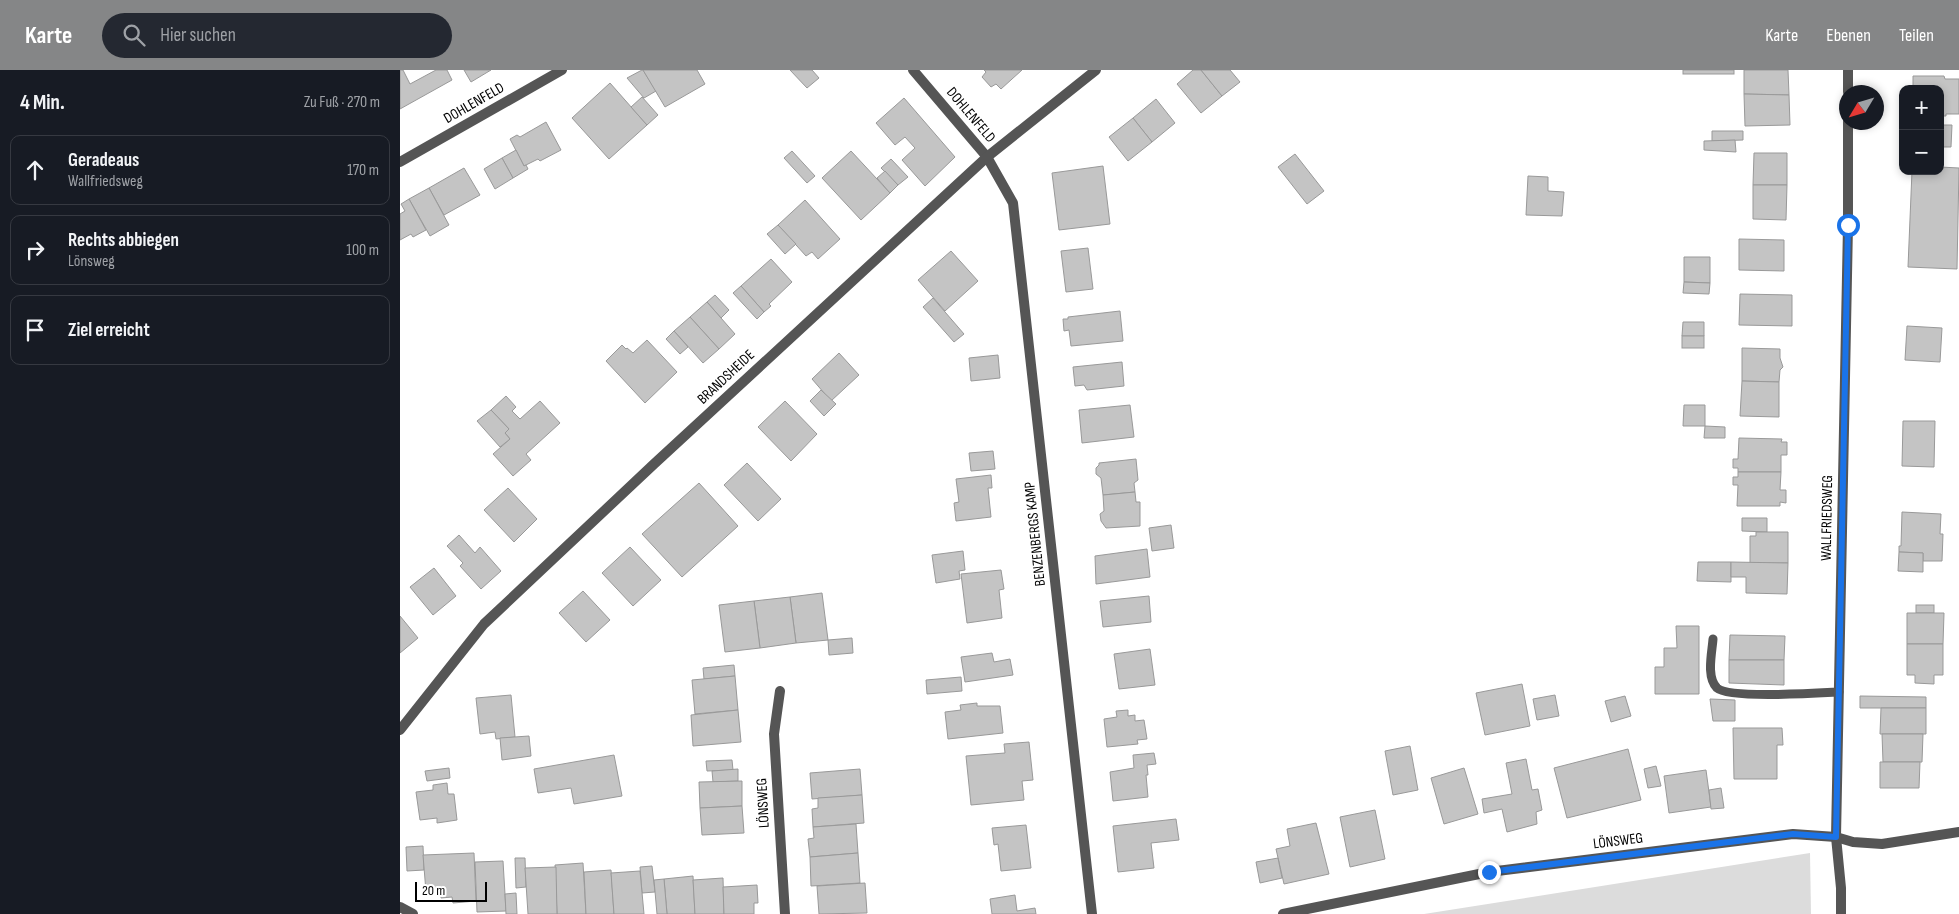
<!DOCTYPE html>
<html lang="de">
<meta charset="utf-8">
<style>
body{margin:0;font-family:"Sofia Sans Condensed",sans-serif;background:#242831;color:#f1f3f6}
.controls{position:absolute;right:15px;top:15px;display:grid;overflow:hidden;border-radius:10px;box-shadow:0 2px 8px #0003}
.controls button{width:45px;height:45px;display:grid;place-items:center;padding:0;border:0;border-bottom:1px solid #363941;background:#171b24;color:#f1f3f6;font:25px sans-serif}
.compass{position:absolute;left:1439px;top:15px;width:45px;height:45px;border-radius:50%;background:#171b24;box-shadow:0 2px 8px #0003;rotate:232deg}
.scale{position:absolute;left:15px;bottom:12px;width:72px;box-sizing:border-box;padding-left:5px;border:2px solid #000;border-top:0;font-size:14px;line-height:18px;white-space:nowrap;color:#000;-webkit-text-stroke:4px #fff;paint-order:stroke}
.stop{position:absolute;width:15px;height:15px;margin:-11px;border:4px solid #1a73e8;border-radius:50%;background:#fff}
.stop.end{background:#1a73e8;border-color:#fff;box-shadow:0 1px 5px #0008}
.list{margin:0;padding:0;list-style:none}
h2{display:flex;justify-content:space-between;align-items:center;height:65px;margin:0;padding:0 20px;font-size:21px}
h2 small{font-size:16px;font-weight:400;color:#9ea1a6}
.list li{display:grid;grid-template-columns:32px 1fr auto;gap:15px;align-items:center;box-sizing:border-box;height:70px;margin:0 10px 10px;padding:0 10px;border:1px solid #363941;border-radius:10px}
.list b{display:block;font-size:19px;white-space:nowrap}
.list p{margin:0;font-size:16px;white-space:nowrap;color:#9ea1a6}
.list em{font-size:16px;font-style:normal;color:#9ea1a6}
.icon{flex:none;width:28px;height:28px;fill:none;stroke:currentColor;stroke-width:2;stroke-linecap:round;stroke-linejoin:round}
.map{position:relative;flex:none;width:1559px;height:844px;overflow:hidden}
header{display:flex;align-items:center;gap:30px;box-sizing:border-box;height:70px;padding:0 25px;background:#858687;color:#fff}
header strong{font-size:24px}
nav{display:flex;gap:28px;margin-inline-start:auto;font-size:18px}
.search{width:350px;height:45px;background:#242831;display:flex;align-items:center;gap:12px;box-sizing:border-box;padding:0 18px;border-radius:28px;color:#9ea1a6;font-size:19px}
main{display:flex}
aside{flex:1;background:#171b24}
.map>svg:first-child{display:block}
.green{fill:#dcdcdc}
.building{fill:#c4c4c4;stroke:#999}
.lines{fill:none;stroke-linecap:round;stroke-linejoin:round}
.lane{stroke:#555;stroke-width:9}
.street{stroke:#555;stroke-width:10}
.route{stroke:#1a73e8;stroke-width:6}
.labels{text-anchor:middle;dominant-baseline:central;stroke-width:4.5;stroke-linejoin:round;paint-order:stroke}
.street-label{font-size:15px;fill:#000;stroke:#fff}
</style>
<header>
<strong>Karte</strong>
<div class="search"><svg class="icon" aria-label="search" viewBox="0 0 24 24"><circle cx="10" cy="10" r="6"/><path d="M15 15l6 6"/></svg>Hier suchen</div>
<nav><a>Karte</a><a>Ebenen</a><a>Teilen</a></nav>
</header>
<main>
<aside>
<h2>4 Min.<small>Zu Fuß · 270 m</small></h2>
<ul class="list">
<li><svg class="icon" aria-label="ahead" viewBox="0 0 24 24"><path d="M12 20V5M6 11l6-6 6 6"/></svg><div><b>Geradeaus</b><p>Wallfriedsweg</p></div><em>170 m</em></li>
<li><svg class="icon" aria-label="right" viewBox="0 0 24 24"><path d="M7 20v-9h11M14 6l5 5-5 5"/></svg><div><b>Rechts abbiegen</b><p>Lönsweg</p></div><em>100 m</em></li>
<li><svg class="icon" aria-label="arrive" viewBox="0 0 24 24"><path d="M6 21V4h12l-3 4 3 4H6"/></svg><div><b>Ziel erreicht</b></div></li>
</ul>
</aside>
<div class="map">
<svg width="1559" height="844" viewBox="0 0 1559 844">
<rect width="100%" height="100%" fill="#fff"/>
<polygon class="green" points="1410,783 1411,844 1024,844"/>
<g class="building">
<polygon points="0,0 3,0 10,14 36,0 47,0 52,10 0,39"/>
<polygon points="64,0 91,0 71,12"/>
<polygon points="242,0 243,0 256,21 244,28 227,8"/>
<polygon points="243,0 297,0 305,14 265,37"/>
<polygon points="390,0 412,0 419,8 407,18"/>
<polygon points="584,0 622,0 601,19 596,14 591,17 582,7 586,2"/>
<polygon points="793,0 801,0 822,26 801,43 777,14"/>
<polygon points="801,0 830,0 840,12 822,26"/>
<rect x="1283" y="0" width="51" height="4"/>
<polygon points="1344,0 1388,0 1389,25 1344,24"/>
<polygon points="1513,6 1544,6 1545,9 1559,9 1559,44 1546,44 1546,46 1540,46 1540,19 1513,19"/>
<polygon points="210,13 247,55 209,89 172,48"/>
<polygon points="1344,24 1389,25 1390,55 1345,56"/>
<polygon points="242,27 258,45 247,55 231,37"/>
<polygon points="504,28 555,87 525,116 502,90 515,78 505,67 495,75 476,53"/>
<polygon points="756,29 775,53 752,72 733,48"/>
<polygon points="733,48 752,72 728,91 709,67"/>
<polygon points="146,52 161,80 140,91 138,89 124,96 110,69 117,65 120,67"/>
<polygon points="1540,55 1552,55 1551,77 1540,77"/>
<polygon points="1312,61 1343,61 1343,70 1312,71"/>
<polygon points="1335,70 1336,82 1304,80 1304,71"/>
<polygon points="116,80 124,96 126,95 128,99 113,108 102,88"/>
<polygon points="392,81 415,106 407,113 384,88"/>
<polygon points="451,81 490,123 461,150 422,108"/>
<polygon points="1354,83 1387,83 1387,115 1353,115"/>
<polygon points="895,84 924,121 907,134 878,97"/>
<polygon points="102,88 113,108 95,119 84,99"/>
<polygon points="491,89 508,107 498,115 481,98"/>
<polygon points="703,96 710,154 659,160 652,103"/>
<polygon points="1540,97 1559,98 1557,199 1508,197 1512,101 1540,101"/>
<polygon points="64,98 80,125 44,145 29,118"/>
<polygon points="485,101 498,115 490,123 477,108"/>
<polygon points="1128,106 1148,107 1148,121 1164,122 1162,146 1126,145"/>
<polygon points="1353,115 1387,115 1386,150 1353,149"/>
<polygon points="29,118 49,155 30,166 9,129"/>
<polygon points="9,129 26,160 13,167 11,164 0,170 0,144 5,141 1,134"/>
<polygon points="405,130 440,169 418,189 412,182 406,186 378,155"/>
<polygon points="378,155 396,174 385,184 367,164"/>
<polygon points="1339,169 1384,170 1384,201 1339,200"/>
<polygon points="688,178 693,219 666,222 661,181"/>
<polygon points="551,181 578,211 545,241 518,210"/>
<polygon points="1284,187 1310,187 1310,213 1284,212"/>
<polygon points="371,189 392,212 369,234 371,236 364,242 341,216"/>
<polygon points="1284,212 1310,213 1309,224 1283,223"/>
<polygon points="341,216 364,242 357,249 333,223"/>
<polygon points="1340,224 1392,225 1392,256 1339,255"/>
<polygon points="315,225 329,240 321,248 307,232"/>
<polygon points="533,228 564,264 554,272 523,237"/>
<polygon points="307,232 335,264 319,279 290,247"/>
<polygon points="720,241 723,271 671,276 669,260 664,261 663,249 668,249 668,247"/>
<polygon points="290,247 319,279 303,293 274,261"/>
<polygon points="1283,252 1304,252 1304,266 1282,266"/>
<polygon points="1507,256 1542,258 1540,292 1505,290"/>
<polygon points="274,261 288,277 280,284 266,269"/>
<rect x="1282" y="266" width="22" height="12"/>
<polygon points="247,270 277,302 245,333 206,291 222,275 226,279 227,278 233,283"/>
<polygon points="1342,278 1380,279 1380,288 1383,297 1380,300 1379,312 1342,311"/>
<polygon points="439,283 459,305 431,331 412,309"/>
<polygon points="598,285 600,308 571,311 569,288"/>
<polygon points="722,292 724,316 687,320 684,315 675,316 673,297"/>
<polygon points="1342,311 1379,312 1379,347 1340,346"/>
<polygon points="421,320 436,334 424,346 410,331"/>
<polygon points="106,326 116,337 112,341 120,349 140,331 160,353 126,384 131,390 113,406 93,384 110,369 105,363 109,359 91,340"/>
<polygon points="385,331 417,364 391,391 358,357"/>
<polygon points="730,335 734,367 682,373 679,340"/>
<polygon points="1284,335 1305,335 1305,356 1283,356"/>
<polygon points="91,340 109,359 105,363 110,369 100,377 77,351"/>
<polygon points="1503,351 1535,351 1534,397 1502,396"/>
<polygon points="1305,356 1325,357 1325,368 1304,368"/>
<polygon points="1339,368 1382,369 1381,372 1387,372 1387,385 1381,385 1381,402 1338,402 1338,398 1333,398 1333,389 1338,389"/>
<polygon points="593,381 595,399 571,401 569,383"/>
<polygon points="736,389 738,410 734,413 735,422 703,425 701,408 696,404 696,398 699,395 699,393"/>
<polygon points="347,393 381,429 358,451 324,415"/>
<polygon points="1338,402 1381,402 1380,420 1386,420 1386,433 1380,432 1380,436 1337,436 1338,415 1333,415 1333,407 1338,407"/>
<polygon points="591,405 592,418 588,418 591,447 556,451 554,433 559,432 556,409"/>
<polygon points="299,413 338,456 282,507 242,464"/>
<polygon points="108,418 137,449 114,472 84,440"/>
<polygon points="735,422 736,432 740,432 740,456 706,458 701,451 700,444 704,441 703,425"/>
<polygon points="1502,442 1541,444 1540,464 1543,464 1542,491 1523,491 1523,483 1499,482 1499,476 1501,476"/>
<polygon points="1342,448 1367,448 1367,462 1342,461"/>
<polygon points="771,455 774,478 752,481 749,458"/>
<polygon points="1356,462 1388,462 1388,493 1350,493 1350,466 1356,466"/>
<polygon points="59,465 75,483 80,477 101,501 81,519 60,496 63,493 47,476"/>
<polygon points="230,477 261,510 233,536 202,503"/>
<polygon points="747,479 750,507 696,514 695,486"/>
<polygon points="563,481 565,500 559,501 560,509 536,513 532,485"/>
<polygon points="1499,482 1523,483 1523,502 1498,501"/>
<polygon points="1298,492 1331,492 1331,512 1297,511"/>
<polygon points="1331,492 1388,493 1387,524 1346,523 1346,507 1331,507"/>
<polygon points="34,498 56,526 33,545 10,517"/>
<polygon points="601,500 604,519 599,520 602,548 567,553 561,504"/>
<polygon points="183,521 210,550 186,572 159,543"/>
<polygon points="422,523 428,570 396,573 390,527"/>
<polygon points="749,526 751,552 703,557 700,531"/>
<polygon points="390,527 396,573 360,578 354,531"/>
<polygon points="354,531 360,578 325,582 319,535"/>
<rect x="1516" y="535" width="18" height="8"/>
<polygon points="1507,543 1544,543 1543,574 1507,574"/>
<polygon points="0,546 18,568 0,583"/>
<polygon points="1276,556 1299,556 1299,624 1255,624 1255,597 1264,597 1264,578 1277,578"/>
<polygon points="1330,565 1385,566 1384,590 1329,590"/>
<polygon points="452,568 453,583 429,585 428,570"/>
<polygon points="1507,574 1543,574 1543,605 1534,605 1534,614 1515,613 1515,605 1507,605"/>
<polygon points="750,579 755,615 719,619 714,584"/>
<polygon points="592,583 594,592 610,589 613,605 565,612 561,587"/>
<polygon points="1329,590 1384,590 1384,615 1329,613"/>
<polygon points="334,595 335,606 304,609 303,598"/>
<polygon points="335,606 338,640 295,644 292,610"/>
<polygon points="561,607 562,621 527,624 526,610"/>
<polygon points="1122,614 1130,656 1085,665 1076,623"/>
<polygon points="111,625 115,667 96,669 95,662 80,664 76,628"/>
<polygon points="1155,625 1159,646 1137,650 1133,629"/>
<polygon points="1225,626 1231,646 1211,652 1205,631"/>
<polygon points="1460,626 1526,627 1526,638 1460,638"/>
<polygon points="1310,629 1335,630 1335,651 1313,651"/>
<polygon points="577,633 577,636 600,636 603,663 548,669 545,642 561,640 560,635"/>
<polygon points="1481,638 1526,638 1526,664 1480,664"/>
<polygon points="338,640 341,672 293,676 291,645"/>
<polygon points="728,640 728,646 735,645 735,651 744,650 747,669 737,670 738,674 707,677 704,649 717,647 716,641"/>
<polygon points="1333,658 1382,658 1383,675 1377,675 1377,709 1334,709"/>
<polygon points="1482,664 1523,664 1522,692 1483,692"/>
<polygon points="129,666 131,686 102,690 100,668"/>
<polygon points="629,672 633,710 622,711 624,730 571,735 566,686 605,683 604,674"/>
<polygon points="1010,676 1018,720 993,725 985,681"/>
<polygon points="1228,679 1241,730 1167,748 1154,698"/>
<polygon points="754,683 756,694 747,695 748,705 746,705 748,727 713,731 710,702 734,698 733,685"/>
<polygon points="214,685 222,726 174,734 171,718 138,723 134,699"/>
<polygon points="1126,689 1132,720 1138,719 1142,740 1136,742 1137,754 1107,762 1102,739 1084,743 1082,729 1112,724 1106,693"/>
<polygon points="332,690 333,700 307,701 306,691"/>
<polygon points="1480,692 1520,692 1519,718 1480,718"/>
<polygon points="1256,696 1261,716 1248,718 1244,699"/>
<polygon points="49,698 50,708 27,711 25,701"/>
<polygon points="1064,698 1078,744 1044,754 1031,708"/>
<polygon points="338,699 338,711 313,712 312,701"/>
<polygon points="460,699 462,725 412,729 410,703"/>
<polygon points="1306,700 1311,737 1269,743 1264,706"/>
<polygon points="342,711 342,736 300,738 299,712"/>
<polygon points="47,713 48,724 54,724 57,750 37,753 37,748 20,750 16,722 33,720 33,715"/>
<polygon points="1321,718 1324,738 1311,739 1309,720"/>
<polygon points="462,725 464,753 413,757 412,739 418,738 418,728"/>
<polygon points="342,736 344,763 302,765 300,738"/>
<polygon points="975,740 985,789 950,797 940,747"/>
<polygon points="776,749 779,770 751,773 754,798 718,802 713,756"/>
<polygon points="916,753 929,804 884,814 876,779 890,776 887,759"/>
<polygon points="456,754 458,783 410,787 408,769 414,768 413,757"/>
<polygon points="626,755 631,798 601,801 598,774 594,775 592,758"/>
<polygon points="23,776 24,800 7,801 6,777"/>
<polygon points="74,783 76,831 53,833 52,827 41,828 41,821 26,822 23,785"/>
<polygon points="458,783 460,813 411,816 410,787"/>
<polygon points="115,788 125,788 126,817 116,818"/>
<polygon points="878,788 882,808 860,813 856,792"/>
<polygon points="103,791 106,841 77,842 75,792"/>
<polygon points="183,793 186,844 157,844 155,795"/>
<polygon points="252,796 255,822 242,823 240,797"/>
<polygon points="156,797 157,844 128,844 125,798"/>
<polygon points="211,800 214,844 186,844 184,802"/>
<polygon points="240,801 244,844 214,844 211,803"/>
<polygon points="293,806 295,844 267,844 264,809"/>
<polygon points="323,808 324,844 295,844 293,810"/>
<polygon points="264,809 267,844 257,844 254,810"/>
<polygon points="465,813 467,843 419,844 417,816"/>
<polygon points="357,815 358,833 354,833 354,844 324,844 323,817"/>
<polygon points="116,823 117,844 106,844 105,824"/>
<polygon points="615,825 617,841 635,838 636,844 592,844 590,829"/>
</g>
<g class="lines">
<path class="lane" d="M1313 569C1312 583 1306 607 1317 618 1329 629 1419 623 1439 622"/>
<g class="street">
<polyline points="513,0 587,87 613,133 692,844"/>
<polyline points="1448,0 1448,22"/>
<polyline points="0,92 162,0"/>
<polyline points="380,621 374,664 385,844"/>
<polyline points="0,660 84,554 254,394 587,87 696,0"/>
<polyline points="0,837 13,844"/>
<polyline points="883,844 1089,802 1393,764 1436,767 1453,772 1482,774 1559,762"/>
<polyline points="1441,844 1441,818 1436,767 1448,155 1448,52"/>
</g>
</g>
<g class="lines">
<polyline class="route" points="1089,802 1393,764 1436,767 1448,155"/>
</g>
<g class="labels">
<g class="street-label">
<text transform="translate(74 33) rotate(-30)">DOHLENFELD</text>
<text transform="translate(571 45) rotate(50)">DOHLENFELD</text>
<text transform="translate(326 307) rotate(-43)">BRANDSHEIDE</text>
<text transform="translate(1427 448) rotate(-89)">WALLFRIEDSWEG</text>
<text transform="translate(635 464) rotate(-96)">BENZENBERGS KAMP</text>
<text transform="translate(363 733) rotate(-93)">LÖNSWEG</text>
<text transform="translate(1218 771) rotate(-7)">LÖNSWEG</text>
</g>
</g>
</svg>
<div class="controls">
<button>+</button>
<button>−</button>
</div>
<svg class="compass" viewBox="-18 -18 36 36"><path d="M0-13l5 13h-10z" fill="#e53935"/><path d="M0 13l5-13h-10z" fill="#9ea1a6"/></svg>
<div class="scale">20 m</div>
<div class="stop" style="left:1448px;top:155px"></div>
<div class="stop end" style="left:1089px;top:802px"></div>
</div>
</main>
